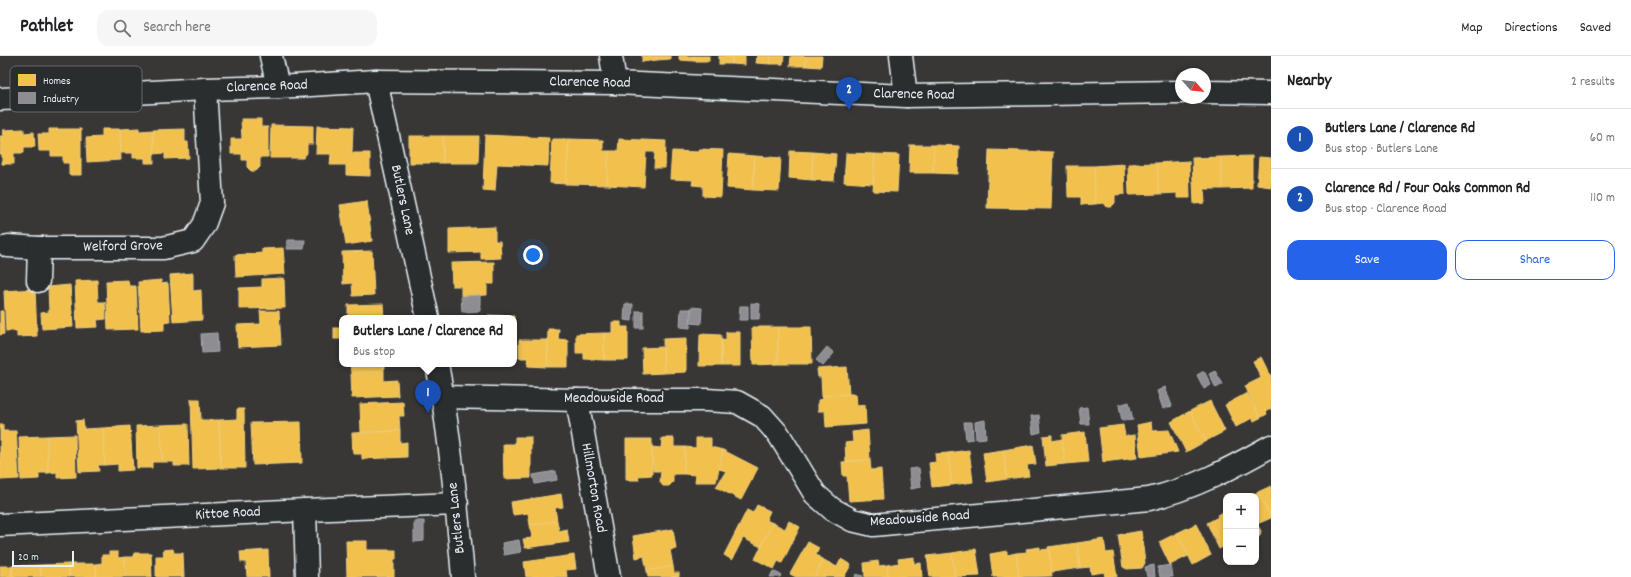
<!DOCTYPE html>
<meta charset="utf-8">
<style>
body{margin:0;font-family:Dekko,sans-serif;background:#f6f6f6;color:#202124}
.controls{position:absolute;right:12px;bottom:12px;display:grid;overflow:hidden;border-radius:8px;box-shadow:0 2px 6px #0003}
.controls button{width:36px;height:36px;display:grid;place-items:center;padding:0;border:0;border-bottom:1px solid #e0e0e0;background:#fff;color:#202124;font:20px sans-serif}
.compass{position:absolute;left:1175px;top:12px;width:36px;height:36px;border-radius:50%;background:#fff;box-shadow:0 2px 6px #0003;rotate:117deg}
.scale{position:absolute;left:12px;bottom:10px;width:62px;box-sizing:border-box;padding-left:4px;border:2px solid #e8f1f8;border-top:0;font-size:11px;line-height:14px;white-space:nowrap;color:#e8f1f8;-webkit-text-stroke:3px #2a2d2e;paint-order:stroke}
.you{position:absolute;left:533px;top:199px;width:14px;height:14px;margin:-10px;border:3px solid #fff;border-radius:50%;background:#1a73e8;box-shadow:0 0 0 6px #1a73e833}
.badge{display:grid;place-items:center;width:26px;height:26px;border-radius:50%;background:#2563eb;color:#fff;font-size:13px;font-weight:700}
.pin{position:absolute;translate:-50% -33px;filter:drop-shadow(0 1px 2px #0008)}
.pin::after{content:'';position:absolute;top:21px;width:14px;height:12px;background:inherit;clip-path:polygon(0 0,100% 0,50% 100%)}
.popup{position:absolute;left:339px;top:259px;width:178px;height:52px;box-sizing:border-box;display:grid;place-content:center;border-radius:8px;background:#fff;filter:drop-shadow(0 1px 3px #0005);font-size:13px;white-space:nowrap;color:#757577}
.popup b{font-size:15px;color:#202124}
.popup::after{content:'';position:absolute;left:50%;top:100%;margin-left:-8px;border:8px solid transparent;border-top-color:#fff}
.list{margin:0;padding:0;list-style:none}
h2{display:flex;justify-content:space-between;align-items:center;height:52px;margin:0;padding:0 16px;font-size:17px}
h2 small{font-size:13px;font-weight:400;color:#757577}
.list li{display:grid;grid-template-columns:26px 1fr auto;gap:12px;align-items:center;box-sizing:border-box;height:60px;padding:0 16px;border-top:1px solid #e0e0e0}
.list b{display:block;font-size:15px;white-space:nowrap}
.list p{margin:0;font-size:13px;white-space:nowrap;color:#757577}
.list em{font-size:13px;font-style:normal;color:#757577}
.actions{display:flex;gap:8px;padding:12px 16px}
.actions a{flex:1;padding:9px 0;border:1px solid #2563eb;border-radius:12px;text-align:center;font-size:14px;color:#2563eb}
.actions .main{background:#2563eb;color:#fff}
.icon{flex:none;width:22px;height:22px;fill:none;stroke:currentColor;stroke-width:2;stroke-linecap:round;stroke-linejoin:round}
.map{position:relative;flex:none;width:1271px;height:521px;overflow:hidden}
header{display:flex;align-items:center;gap:24px;box-sizing:border-box;height:56px;padding:0 20px;background:#fff;border-bottom:1px solid #e0e0e0}
header strong{font-size:19px}
nav{display:flex;gap:22px;margin-inline-start:auto;font-size:14px}
.search{width:280px;height:36px;background:#f6f6f6;display:flex;align-items:center;gap:10px;box-sizing:border-box;padding:0 14px;border-radius:12px;color:#757577;font-size:15px}
main{display:flex}
aside{flex:1;background:#fff}
.map>svg:first-child{display:block}
.homes{fill:#f2c14e;stroke:#efcf81}
.industry{fill:#8d8d92;stroke:#a8abb1}
.lines{fill:none;stroke-linecap:round;stroke-linejoin:round}
.minor-casing{stroke:#e8f1f8;stroke-width:25}
.tertiary-casing{stroke:#e8f1f8;stroke-width:25}
.minor{stroke:#2a2d2e;stroke-width:22}
.tertiary{stroke:#2a2d2e;stroke-width:22}
.labels{text-anchor:middle;dominant-baseline:central;stroke-width:4;stroke-linejoin:round;paint-order:stroke}
.street-label{font-size:15px;fill:#e8f1f8;stroke:#2a2d2e}
.key{fill:#2a2d2e;stroke:#63686b;stroke-width:1}
.key-label{font-size:11px;fill:#e8f1f8}
</style>
<header>
<strong>Pathlet</strong>
<div class="search"><svg class="icon" aria-label="search" viewBox="0 0 24 24"><circle cx="10" cy="10" r="6"/><path d="M15 15l6 6"/></svg>Search here</div>
<nav><a>Map</a><a>Directions</a><a>Saved</a></nav>
</header>
<main>
<div class="map">
<svg width="1271" height="521" viewBox="0 0 1271 521">
<rect width="100%" height="100%" fill="#383736"/>
<filter id="ink" filterUnits="userSpaceOnUse"><feTurbulence type="fractalNoise" baseFrequency=".025" numOctaves="2"/><feDisplacementMap in="SourceGraphic" scale="8" xChannelSelector="R" yChannelSelector="G"/><feConvolveMatrix kernelMatrix="1 2 1 2 8 2 1 2 1" color-interpolation-filters="sRGB"/></filter>
<g filter="url(#ink)">
<g class="homes">
<polygon points="642,0 656,0 657,4 642,6"/>
<polygon points="656,0 671,0 671,3 657,4"/>
<polygon points="679,0 694,0 694,5 679,4"/>
<rect x="694" y="0" width="15" height="5"/>
<rect x="719" y="0" width="13" height="8"/>
<polygon points="732,0 745,0 745,9 732,8"/>
<polygon points="757,0 770,0 770,8 756,7"/>
<polygon points="770,0 784,0 783,8 770,8"/>
<polygon points="791,0 806,0 806,10 790,10"/>
<polygon points="806,0 822,0 821,11 806,10"/>
<polygon points="241,63 261,63 261,71 268,71 268,101 260,101 260,111 256,115 251,115 247,111 247,104 242,104 242,98 231,98 231,83 242,83"/>
<polygon points="271,69 313,70 313,88 307,88 307,97 303,102 270,102"/>
<polygon points="317,70 353,71 352,97 370,97 370,120 346,119 346,109 330,109 331,98 316,98"/>
<polygon points="139,72 139,75 153,74 154,107 145,107 145,102 133,102 133,97 121,97 120,73"/>
<polygon points="24,73 24,77 34,76 35,91 24,91 24,97 14,97 14,108 2,108 2,98 0,98 0,80 4,80 3,74"/>
<polygon points="49,73 81,73 81,119 69,119 69,107 63,107 63,100 51,100 51,95 39,95 38,78 49,78"/>
<polygon points="102,73 120,73 121,104 87,106 86,82 102,81"/>
<polygon points="185,73 185,86 188,86 189,102 165,103 165,97 154,98 153,74"/>
<polygon points="485,79 549,82 548,110 497,108 495,135 483,134"/>
<rect x="409" y="80" width="34" height="27"/>
<polygon points="443,80 479,80 478,107 443,107"/>
<polygon points="552,83 569,83 566,128 550,127"/>
<polygon points="569,83 603,84 603,95 609,95 607,129 566,128"/>
<polygon points="619,83 666,85 665,112 654,112 655,96 646,96 644,131 607,129 609,95 618,95"/>
<polygon points="910,89 934,89 933,117 909,117"/>
<polygon points="934,89 959,90 958,118 933,117"/>
<polygon points="699,93 723,94 721,141 703,140 703,130 692,129 693,124 670,123 672,95 699,96"/>
<polygon points="989,94 1053,96 1051,153 987,152"/>
<polygon points="790,95 813,96 812,124 789,122"/>
<polygon points="813,96 836,98 834,125 812,124"/>
<polygon points="846,97 875,98 873,128 844,126"/>
<polygon points="729,98 755,100 753,134 727,132"/>
<polygon points="875,98 899,99 897,136 873,135"/>
<polygon points="755,100 781,102 779,135 753,134"/>
<polygon points="1252,100 1252,132 1222,133 1221,101"/>
<polygon points="1221,101 1222,133 1204,133 1205,147 1194,148 1192,102"/>
<polygon points="1259,101 1271,102 1271,131 1257,129"/>
<polygon points="1189,105 1190,142 1177,142 1177,137 1159,138 1157,107"/>
<polygon points="1157,107 1159,138 1129,139 1128,108"/>
<polygon points="1124,108 1125,138 1115,139 1115,147 1111,151 1107,151 1104,147 1095,148 1094,110"/>
<polygon points="1067,110 1094,110 1095,148 1081,149 1081,141 1068,141"/>
<polygon points="367,145 372,185 346,189 340,149"/>
<polygon points="495,171 495,185 500,185 501,202 481,203 481,196 449,197 449,173"/>
<polygon points="283,192 285,218 236,221 235,199 262,197 262,193"/>
<polygon points="372,195 374,239 353,240 352,227 343,228 342,196"/>
<polygon points="494,206 494,228 487,228 487,239 461,240 461,230 452,230 451,207"/>
<polygon points="193,217 193,235 201,234 202,264 173,266 170,219"/>
<polygon points="284,222 285,252 239,253 239,232 262,231 262,223"/>
<polygon points="97,224 98,246 105,246 106,263 97,264 98,271 77,272 75,225"/>
<polygon points="128,224 129,230 136,230 138,273 108,274 106,225"/>
<polygon points="161,224 161,228 168,227 170,266 164,266 164,274 141,275 138,226"/>
<polygon points="70,229 73,271 42,273 41,257 49,256 48,231"/>
<polygon points="35,233 37,280 17,281 17,275 6,275 4,235"/>
<polygon points="383,248 384,262 348,262 348,249"/>
<polygon points="0,255 3,255 4,278 0,279"/>
<polygon points="260,255 279,255 281,289 238,291 237,269 261,268"/>
<polygon points="488,259 514,260 514,262 488,262"/>
<polygon points="612,266 621,266 621,271 628,271 628,304 604,304 604,277 612,277"/>
<polygon points="752,271 778,271 778,308 753,309"/>
<polygon points="778,271 811,271 812,308 778,308"/>
<rect x="334" y="272" width="8" height="11"/>
<polygon points="548,273 559,273 558,283 568,284 568,311 547,311"/>
<polygon points="726,276 740,276 740,310 721,310 721,284 726,284"/>
<polygon points="604,277 604,304 584,303 584,297 576,297 576,278"/>
<polygon points="700,278 721,279 721,310 699,310"/>
<polygon points="686,282 686,316 664,317 663,283"/>
<polygon points="519,284 548,284 547,311 528,310 528,302 519,302"/>
<polygon points="663,291 664,317 643,318 642,292"/>
<polygon points="1261,301 1271,321 1271,353 1266,355 1267,358 1260,362 1245,330 1261,322 1253,305"/>
<polygon points="350,308 384,308 384,315 351,317"/>
<polygon points="847,311 849,338 822,340 821,321 818,321 817,313"/>
<polygon points="384,315 384,325 397,324 398,340 352,342 351,317"/>
<polygon points="1247,337 1260,362 1254,365 1252,362 1236,371 1225,349"/>
<polygon points="849,338 856,338 857,350 865,349 866,368 826,371 825,355 818,355 818,344 823,343 822,340"/>
<polygon points="191,343 200,343 201,364 219,364 221,412 193,413"/>
<polygon points="1210,345 1225,375 1206,385 1190,355"/>
<polygon points="403,346 404,360 399,360 400,375 361,376 360,348"/>
<polygon points="237,353 244,353 245,412 221,412 219,364 237,363"/>
<polygon points="1190,355 1206,385 1186,396 1171,366"/>
<polygon points="83,364 84,373 103,372 105,409 98,409 99,415 79,416 76,365"/>
<polygon points="301,366 302,407 253,409 251,367"/>
<polygon points="1151,366 1152,375 1169,374 1178,396 1141,401 1137,369"/>
<polygon points="0,368 3,368 3,375 16,375 19,423 0,424"/>
<polygon points="188,368 189,410 174,410 174,406 162,406 161,369"/>
<polygon points="161,369 162,406 152,406 152,412 137,412 136,370"/>
<polygon points="1123,369 1125,380 1135,379 1137,402 1103,406 1099,372"/>
<polygon points="130,370 133,414 118,415 118,408 105,409 103,372"/>
<polygon points="868,374 870,404 846,406 845,387 853,386 852,376"/>
<polygon points="400,375 400,387 407,386 407,401 362,403 362,398 353,398 352,377"/>
<polygon points="1085,376 1088,406 1065,408 1062,379"/>
<polygon points="75,379 76,421 57,422 57,416 48,417 47,380"/>
<polygon points="1052,379 1052,385 1062,383 1065,408 1046,410 1043,380"/>
<polygon points="47,380 48,417 39,417 39,423 21,424 19,381"/>
<polygon points="515,381 531,381 531,422 504,423 503,388 515,388"/>
<polygon points="662,382 674,382 674,391 685,391 684,418 673,418 673,426 669,430 663,430 660,426 661,415 653,415 652,391 661,392"/>
<polygon points="696,382 711,382 711,391 723,394 716,426 695,426 696,419 684,418 685,391 696,392"/>
<polygon points="626,383 652,383 652,419 638,420 639,424 626,424"/>
<polygon points="1033,389 1036,408 1027,409 1029,420 1007,423 1003,394"/>
<polygon points="723,394 758,412 741,444 716,431 726,415 719,413"/>
<polygon points="969,394 973,426 952,429 948,397"/>
<polygon points="1003,394 1007,423 987,426 983,397"/>
<polygon points="948,397 952,429 932,431 929,407 936,406 935,398"/>
<polygon points="870,404 871,414 881,413 883,443 849,445 847,420 843,420 842,406"/>
<polygon points="1271,430 1271,462 1258,436"/>
<polygon points="1258,436 1271,462 1257,468 1261,475 1260,480 1256,482 1256,440 1250,440"/>
<polygon points="561,438 563,451 555,452 557,465 530,469 528,457 513,459 511,446"/>
<polygon points="757,449 770,455 766,464 773,467 761,491 743,482 732,504 724,499 747,454 753,457"/>
<polygon points="1226,455 1226,489 1219,493 1207,467 1218,461 1217,459"/>
<polygon points="557,465 559,475 567,473 569,486 525,492 523,483 532,482 530,469"/>
<polygon points="789,465 800,471 782,507 778,505 774,513 755,503 773,467 785,473"/>
<polygon points="1196,468 1211,499 1193,509 1177,477"/>
<polygon points="673,473 676,493 670,494 673,510 647,515 644,500 636,502 633,480"/>
<polygon points="1141,475 1145,507 1142,512 1127,513 1123,511 1118,479"/>
<polygon points="1177,477 1188,500 1170,509 1159,486"/>
<polygon points="1104,483 1106,497 1113,496 1117,521 1105,521 1104,516 1091,518 1090,511 1080,512 1077,487"/>
<polygon points="346,485 367,485 367,494 396,494 396,503 394,503 394,521 347,521"/>
<polygon points="808,486 819,492 816,499 824,504 814,521 796,521 790,518"/>
<polygon points="1077,487 1080,512 1052,516 1048,491"/>
<polygon points="1040,491 1040,494 1049,493 1052,520 1019,521 1016,497 1027,496 1026,493"/>
<polygon points="173,493 174,497 183,497 184,521 156,521 156,500 164,500 163,494"/>
<polygon points="976,493 980,520 955,521 952,497"/>
<polygon points="268,494 269,521 247,521 246,506 241,506 240,496"/>
<polygon points="1007,495 1007,499 1016,497 1019,521 993,521 990,498"/>
<polygon points="109,496 118,496 118,502 125,501 126,521 96,521 96,508 102,507 102,499 109,499"/>
<polygon points="134,497 151,497 152,521 126,521 125,501 134,501"/>
<polygon points="952,497 955,521 930,521 927,500"/>
<polygon points="574,499 576,513 566,514 567,521 526,521 524,506"/>
<polygon points="914,501 914,508 921,507 922,521 888,521 887,509 899,507 898,503"/>
<polygon points="841,503 851,509 844,521 814,521 824,504 837,511"/>
<polygon points="878,505 879,510 887,509 888,521 865,521 864,507"/>
<polygon points="69,508 69,521 41,521 40,509"/>
<rect x="69" y="508" width="27" height="13"/>
<polygon points="40,509 41,521 12,521 12,510"/>
<rect x="0" y="510" width="12" height="11"/>
<polygon points="673,510 674,517 679,517 679,521 648,521 647,515"/>
</g>
<g class="industry">
<polygon points="287,184 305,184 304,193 286,193"/>
<polygon points="480,239 480,255 462,256 461,240"/>
<polygon points="751,247 760,248 759,263 751,263"/>
<polygon points="625,248 633,248 632,265 624,264"/>
<polygon points="740,250 748,250 748,264 739,264"/>
<polygon points="691,251 702,252 701,268 690,267"/>
<polygon points="681,253 691,253 690,272 680,271"/>
<rect x="636" y="255" width="7" height="17"/>
<polygon points="217,277 218,296 202,297 201,278"/>
<polygon points="827,291 834,297 823,310 816,304"/>
<polygon points="1204,315 1211,329 1204,333 1197,319"/>
<polygon points="1215,315 1223,328 1216,332 1209,318"/>
<polygon points="1165,331 1172,350 1163,353 1157,335"/>
<polygon points="1129,346 1133,364 1122,365 1119,349"/>
<polygon points="1087,351 1089,368 1081,368 1079,352"/>
<polygon points="1039,359 1041,376 1033,378 1031,360"/>
<polygon points="985,364 986,382 976,383 975,366"/>
<polygon points="964,366 972,366 973,383 966,384"/>
<polygon points="919,412 921,431 911,433 909,413"/>
<polygon points="556,415 557,424 535,428 533,419"/>
<polygon points="414,465 424,465 424,485 414,486"/>
<polygon points="519,484 521,496 504,499 502,487"/>
<polygon points="1154,509 1155,521 1147,521 1145,511"/>
<polygon points="1171,509 1173,521 1160,521 1158,511"/>
<polygon points="773,515 781,519 780,521 770,521"/>
<polygon points="856,518 863,520 863,521 855,521"/>
</g>
<g class="lines">
<g class="minor-casing">
<g id="minor">
<polyline points="271,0 278,31"/>
<polyline points="611,0 615,27"/>
<polyline points="901,0 906,40"/>
<polyline points="376,25 428,262"/>
<polyline points="8,190 39,192 163,192 193,185 204,169 212,147 205,33"/>
<polyline points="38,225 39,192"/>
<path d="M437 308C450 378 457 450 463 521"/>
<path d="M443 341 577 344H706L737 346 762 360 779 379 815 438 832 453 852 464 873 469 1149 443C1192 433 1232 412 1271 390"/>
<polyline points="577,344 609,521"/>
<polyline points="305,454 307,521"/>
<polyline points="0,469 305,454 457,448"/>
</g>
</g>
<g class="tertiary-casing">
<g id="tertiary">
<polyline points="1205,36 1271,37"/>
<polyline points="0,43 99,39 205,33 278,31 376,25 615,27 906,40 1181,36"/>
</g>
</g>
<use href="#minor" class="minor"/>
<use href="#tertiary" class="tertiary"/>
</g>
</g>
<g class="labels">
<g class="street-label">
<text transform="translate(590 27) rotate(1)">Clarence Road</text>
<text transform="translate(267 31) rotate(-2)">Clarence Road</text>
<text transform="translate(914 39) rotate(1)">Clarence Road</text>
<text transform="translate(402 144) rotate(78)">Butlers Lane</text>
<text transform="translate(123 191) rotate(-1)">Welford Grove</text>
<text x="614" y="343">Meadowside Road</text>
<text transform="translate(593 432) rotate(80)">Hillmorton Road</text>
<text transform="translate(228 458) rotate(-3)">Kittoe Road</text>
<text transform="translate(457 462) rotate(-96)">Butlers Lane</text>
<text transform="translate(920 463) rotate(-4)">Meadowside Road</text>
</g>
</g>
<rect x="10" y="10" width="132" height="46" rx="6" class="key"/>
<rect x="18" y="18" width="18" height="12" fill="#f2c14e"/>
<rect x="18" y="36" width="18" height="12" fill="#8d8d92"/>
<g class="key-label">
<text x="43" y="28">Homes</text>
<text x="43" y="46">Industry</text>
</g>
</svg>
<div class="controls">
<button>+</button>
<button>−</button>
</div>
<svg class="compass" viewBox="-18 -18 36 36"><path d="M0-13l5 13h-10z" fill="#e53935"/><path d="M0 13l5-13h-10z" fill="#757577"/></svg>
<div class="scale">20 m</div>
<div class="you"></div>
<div class="pin badge" style="left:428px;top:357px;background:#1a4fb4">1</div>
<div class="popup"><b>Butlers Lane / Clarence Rd</b>Bus stop</div>
<div class="pin badge" style="left:849px;top:54px;background:#1a4fb4">2</div>
</div>
<aside>
<h2>Nearby<small>2 results</small></h2>
<ul class="list">
<li><span class="badge" style="background:#1a4fb4">1</span><div><b>Butlers Lane / Clarence Rd</b><p>Bus stop · Butlers Lane</p></div><em>60 m</em></li>
<li><span class="badge" style="background:#1a4fb4">2</span><div><b>Clarence Rd / Four Oaks Common Rd</b><p>Bus stop · Clarence Road</p></div><em>110 m</em></li>
</ul>
<div class="actions"><a class="main">Save</a><a>Share</a></div>
</aside>
</main>
